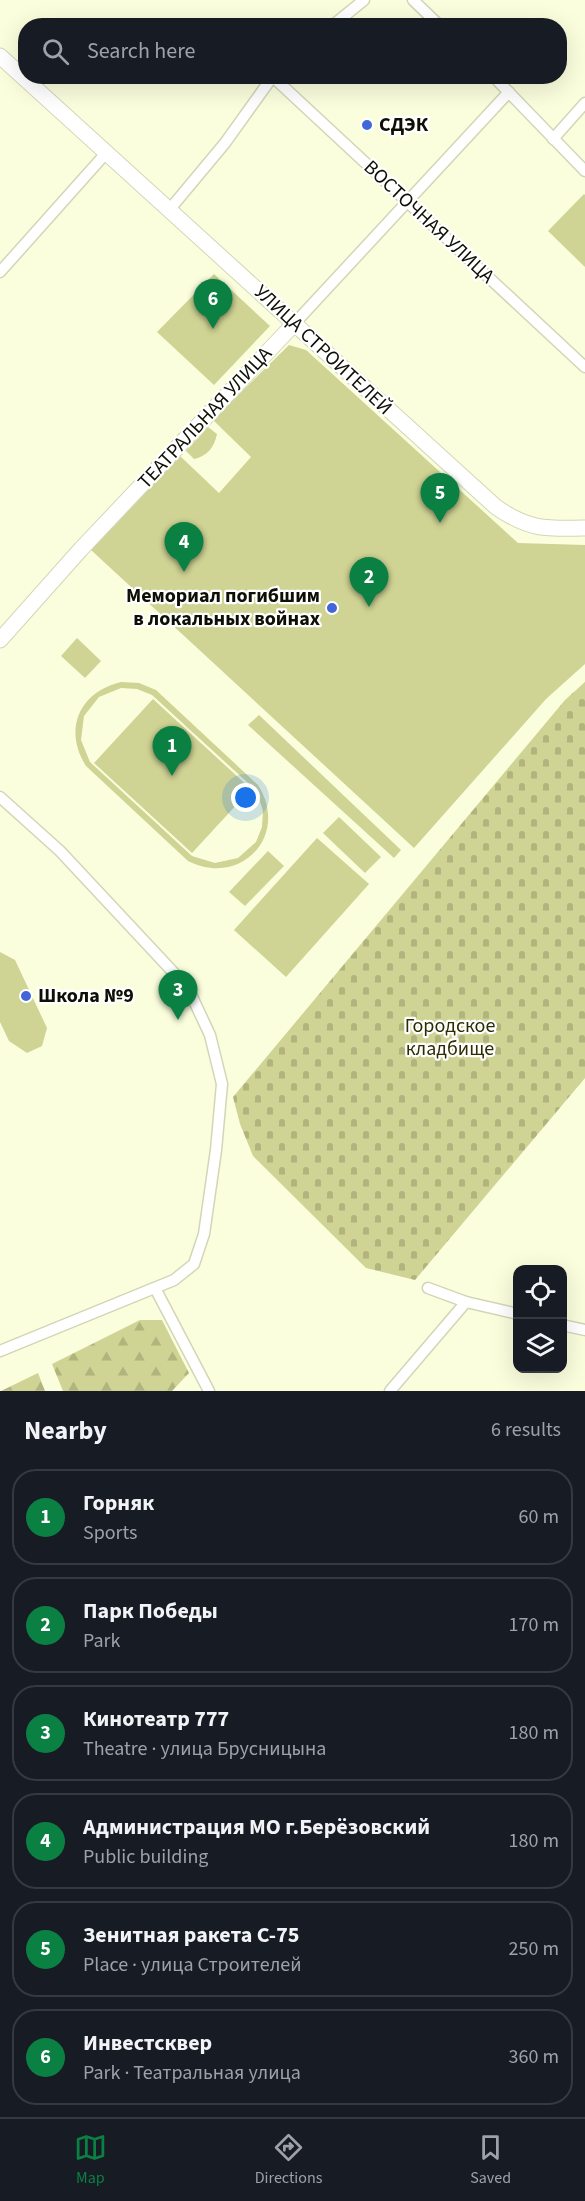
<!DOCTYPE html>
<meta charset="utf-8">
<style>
body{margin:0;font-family:"Source Sans 3",sans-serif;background:#242831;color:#f1f3f6}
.controls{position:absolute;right:18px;bottom:18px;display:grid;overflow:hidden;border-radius:12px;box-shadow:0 6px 24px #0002}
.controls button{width:54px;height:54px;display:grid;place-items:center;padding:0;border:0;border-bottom:2px solid #363941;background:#171b24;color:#f1f3f6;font:30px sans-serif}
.you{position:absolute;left:246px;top:798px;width:21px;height:21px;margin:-15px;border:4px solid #fff;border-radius:50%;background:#1a73e8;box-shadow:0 0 0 9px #1a73e833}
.badge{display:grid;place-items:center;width:39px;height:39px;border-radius:50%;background:#0b8043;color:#fff;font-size:20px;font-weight:700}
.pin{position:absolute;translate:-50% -50px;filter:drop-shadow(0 2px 3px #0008)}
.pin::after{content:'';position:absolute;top:32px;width:21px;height:18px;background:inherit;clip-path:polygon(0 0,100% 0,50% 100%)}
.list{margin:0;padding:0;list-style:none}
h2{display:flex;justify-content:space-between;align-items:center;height:78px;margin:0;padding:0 24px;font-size:26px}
h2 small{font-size:20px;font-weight:400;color:#9ea1a6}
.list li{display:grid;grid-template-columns:39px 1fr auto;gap:18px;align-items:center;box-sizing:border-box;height:96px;margin:0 12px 12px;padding:0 12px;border:2px solid #363941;border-radius:24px}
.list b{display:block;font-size:22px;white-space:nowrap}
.list p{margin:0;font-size:20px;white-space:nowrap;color:#9ea1a6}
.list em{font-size:20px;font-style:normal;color:#9ea1a6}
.icon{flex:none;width:33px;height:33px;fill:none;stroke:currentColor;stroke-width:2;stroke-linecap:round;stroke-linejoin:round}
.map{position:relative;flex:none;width:585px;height:1391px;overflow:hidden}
.search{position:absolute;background:#171b24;box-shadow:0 6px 24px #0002;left:18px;right:18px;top:18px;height:66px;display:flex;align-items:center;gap:15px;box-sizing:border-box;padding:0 21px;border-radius:24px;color:#9ea1a6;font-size:22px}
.sheet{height:726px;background:#171b24}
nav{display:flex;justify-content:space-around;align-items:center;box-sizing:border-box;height:84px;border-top:2px solid #363941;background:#171b24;font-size:16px;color:#9ea1a6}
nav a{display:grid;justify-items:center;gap:3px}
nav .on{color:#0b8043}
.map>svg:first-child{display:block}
.forest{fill:url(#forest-firs)}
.cemetery{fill:url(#cemetery-stones)}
.green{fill:#cfd393;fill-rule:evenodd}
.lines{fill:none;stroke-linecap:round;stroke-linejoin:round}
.street-casing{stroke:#d3d6b6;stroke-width:13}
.secondary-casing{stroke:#d3d6b6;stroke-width:17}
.street{stroke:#fff;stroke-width:10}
.secondary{stroke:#fff;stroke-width:15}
.poi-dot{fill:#4266d8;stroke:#fff;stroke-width:2}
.labels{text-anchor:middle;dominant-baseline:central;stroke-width:4.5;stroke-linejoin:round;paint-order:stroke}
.poi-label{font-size:20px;font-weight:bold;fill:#0e0f05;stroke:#fff;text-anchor:start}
.street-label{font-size:20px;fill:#0e0f05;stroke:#fff}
.park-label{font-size:20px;fill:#2c2d02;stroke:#fff}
</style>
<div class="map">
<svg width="585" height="1391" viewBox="0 0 585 1391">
<defs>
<pattern id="forest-firs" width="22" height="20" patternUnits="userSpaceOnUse" patternTransform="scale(1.5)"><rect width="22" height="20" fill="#cfd393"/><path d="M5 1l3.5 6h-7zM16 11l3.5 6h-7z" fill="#b1b47d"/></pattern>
<pattern id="cemetery-stones" width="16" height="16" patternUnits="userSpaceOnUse" patternTransform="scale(1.5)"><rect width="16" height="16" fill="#cfd393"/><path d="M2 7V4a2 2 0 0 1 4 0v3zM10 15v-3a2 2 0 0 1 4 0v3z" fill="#b1b47d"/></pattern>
</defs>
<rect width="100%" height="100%" fill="#fbfedd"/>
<g class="forest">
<polygon points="140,1320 162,1320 189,1373 172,1391 63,1391 52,1364"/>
<polygon points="38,1373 45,1391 1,1391"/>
</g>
<polygon class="cemetery" points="585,682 585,1078 415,1280 366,1268 253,1156 240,1124 233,1097 565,700"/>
<g class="green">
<polygon points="584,194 585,195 585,267 548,231"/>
<polygon points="214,274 270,326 214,385 157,332"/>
<polygon points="289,345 306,350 518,543 585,545 585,664 546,699 414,848 91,550 180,456 219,493 251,457 213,420"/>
<path d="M208 427 217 434C214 448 207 456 194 459L186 451Z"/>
<polygon points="77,638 101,661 85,678 61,656"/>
<path d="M121 682 139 683 156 690 258 785C290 835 241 888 188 861L86 766C63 730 79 692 121 682ZM121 688 137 689 152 695 248 783 258 795 263 811 262 827 256 842 238 858 215 863 192 856 90 762 81 740 84 716 99 697Z"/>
<polygon points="153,699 251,789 192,853 94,763"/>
<polygon points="259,715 401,850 394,858 248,725"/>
<polygon points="339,817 381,857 365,873 323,833"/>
<polygon points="317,838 369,884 286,977 234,930"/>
<polygon points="268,851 284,866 245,906 229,892"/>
<polygon points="0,952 15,960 47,1028 42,1046 27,1053 9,1041 0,1022"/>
</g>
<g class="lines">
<g class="street-casing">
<g id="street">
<polyline points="413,0 440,26"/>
<polyline points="332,26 364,0"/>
<polyline points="493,76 585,171"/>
<polyline points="273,77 585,367"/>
<polyline points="553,139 585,103"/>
<polyline points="170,209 225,143 273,76"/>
<polyline points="0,272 107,152"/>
<polyline points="294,324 509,92"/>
<polyline points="0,797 60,851 188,988 210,1035 222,1084 216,1150 204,1234 194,1264 174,1280 0,1351"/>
<polyline points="155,1288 209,1391"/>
<polyline points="428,1288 466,1302 518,1314"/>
<polyline points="562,1325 585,1330"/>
<polyline points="390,1391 466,1302"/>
</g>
</g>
<g class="secondary-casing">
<g id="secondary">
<path d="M0 56 496 507C529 530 546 529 585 528"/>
<polyline points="0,640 81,549 294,324"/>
</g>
</g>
<use href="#street" class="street"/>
<use href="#secondary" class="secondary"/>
</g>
<g class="poi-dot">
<circle cx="367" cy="125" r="6"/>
<circle cx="332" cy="608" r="6"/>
<circle cx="26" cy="996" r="6"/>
</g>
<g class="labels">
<g class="poi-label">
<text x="379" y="125">СДЭК</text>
<text x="320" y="596" text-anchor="end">Мемориал погибшим<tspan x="320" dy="23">в локальных войнах</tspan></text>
<text x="38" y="996">Школа №9</text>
</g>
<g class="street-label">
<text transform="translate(429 222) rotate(43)">ВОСТОЧНАЯ УЛИЦА</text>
<text transform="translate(323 350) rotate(43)">УЛИЦА СТРОИТЕЛЕЙ</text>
<text transform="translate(205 418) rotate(-47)">ТЕАТРАЛЬНАЯ УЛИЦА</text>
</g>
<g class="park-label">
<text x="450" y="1026">Городское<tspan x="450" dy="23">кладбище</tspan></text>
</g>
</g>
</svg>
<div class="controls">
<button><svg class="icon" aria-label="locate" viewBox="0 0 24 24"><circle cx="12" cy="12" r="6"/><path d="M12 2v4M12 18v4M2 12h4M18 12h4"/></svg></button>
<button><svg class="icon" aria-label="layers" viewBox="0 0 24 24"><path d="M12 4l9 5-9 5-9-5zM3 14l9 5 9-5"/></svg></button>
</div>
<div class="you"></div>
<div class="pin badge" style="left:172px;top:776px">1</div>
<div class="pin badge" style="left:369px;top:607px">2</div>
<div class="pin badge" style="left:178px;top:1020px">3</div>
<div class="pin badge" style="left:184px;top:572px">4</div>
<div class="pin badge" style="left:440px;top:523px">5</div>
<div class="pin badge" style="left:213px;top:329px">6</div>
<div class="search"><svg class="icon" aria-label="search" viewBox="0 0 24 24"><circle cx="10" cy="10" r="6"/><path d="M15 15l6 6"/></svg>Search here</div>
</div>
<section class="sheet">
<h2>Nearby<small>6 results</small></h2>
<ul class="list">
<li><span class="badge">1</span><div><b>Горняк</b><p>Sports</p></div><em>60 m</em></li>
<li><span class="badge">2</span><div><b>Парк Победы</b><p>Park</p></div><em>170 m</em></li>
<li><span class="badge">3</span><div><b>Кинотеатр 777</b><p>Theatre · улица Брусницына</p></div><em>180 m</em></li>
<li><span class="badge">4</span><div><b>Администрация МО г.Берёзовский</b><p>Public building</p></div><em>180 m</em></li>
<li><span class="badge">5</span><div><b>Зенитная ракета С-75</b><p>Place · улица Строителей</p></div><em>250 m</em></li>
<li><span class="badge">6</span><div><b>Инвестсквер</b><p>Park · Театральная улица</p></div><em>360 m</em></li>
</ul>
</section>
<nav>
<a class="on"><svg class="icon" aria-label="map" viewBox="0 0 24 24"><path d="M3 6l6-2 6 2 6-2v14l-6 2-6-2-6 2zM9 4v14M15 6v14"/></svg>Map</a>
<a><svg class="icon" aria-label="directions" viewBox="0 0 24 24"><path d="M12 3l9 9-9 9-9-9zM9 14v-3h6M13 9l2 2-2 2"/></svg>Directions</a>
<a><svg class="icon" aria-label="saved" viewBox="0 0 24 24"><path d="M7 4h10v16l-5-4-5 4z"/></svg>Saved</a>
</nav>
